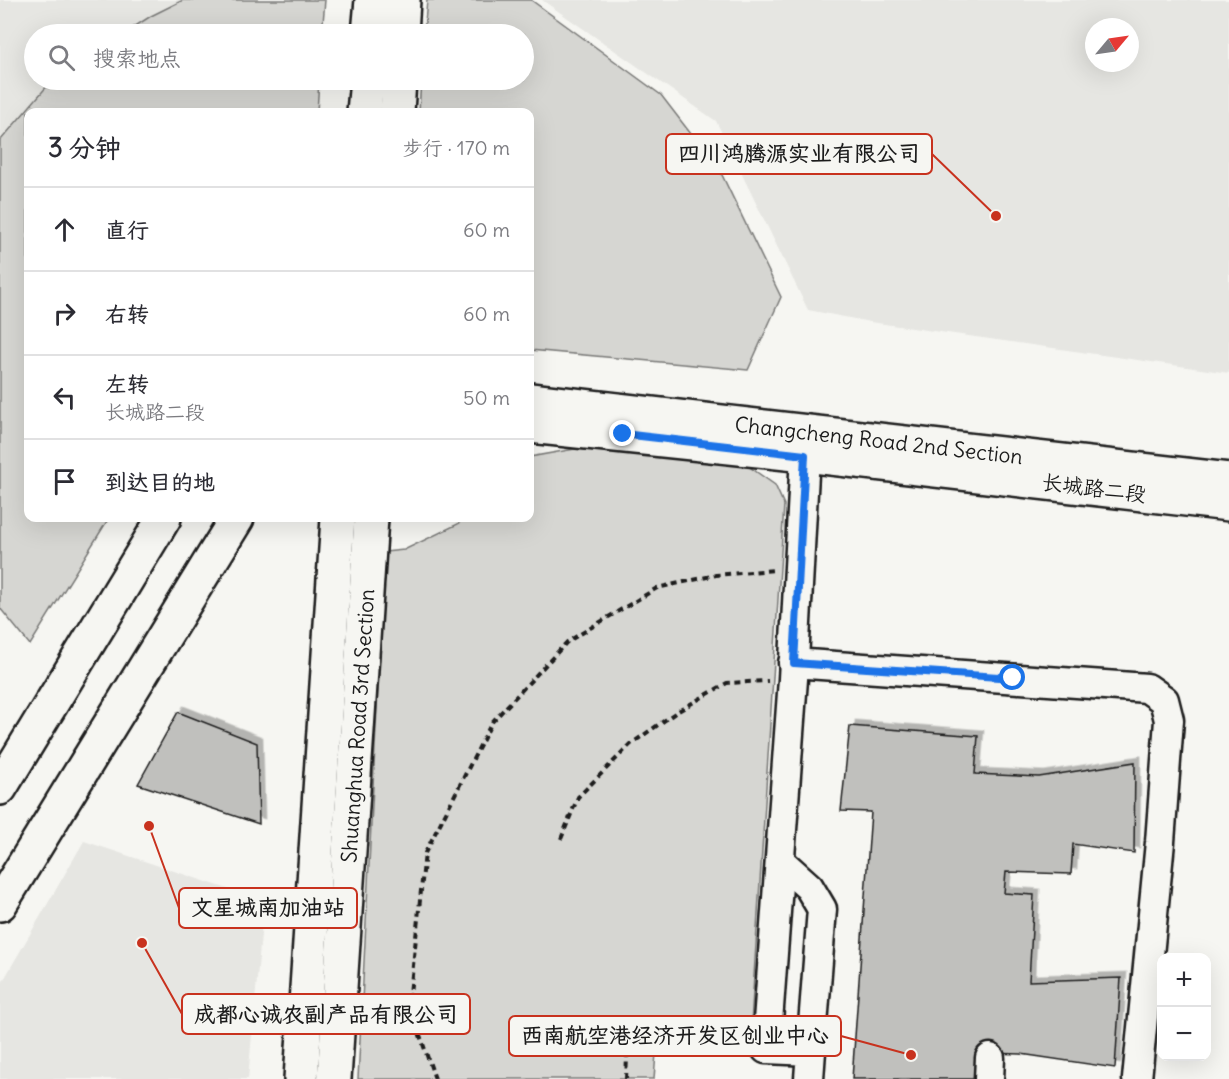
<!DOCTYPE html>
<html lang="zh">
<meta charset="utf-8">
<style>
body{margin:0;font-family:Delius,"LXGW WenKai TC",sans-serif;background:#f7f7f7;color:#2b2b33}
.controls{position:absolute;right:18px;bottom:18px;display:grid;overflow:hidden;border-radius:12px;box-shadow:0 6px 24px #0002}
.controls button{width:54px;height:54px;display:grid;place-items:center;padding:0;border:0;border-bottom:2px solid #e1e1e2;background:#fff;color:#2b2b33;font:30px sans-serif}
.compass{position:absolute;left:1085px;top:18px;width:54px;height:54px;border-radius:50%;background:#fff;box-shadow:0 6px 24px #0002;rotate:61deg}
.stop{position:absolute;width:18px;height:18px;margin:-14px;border:4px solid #1a73e8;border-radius:50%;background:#fff}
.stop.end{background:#1a73e8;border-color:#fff;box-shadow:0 2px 6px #0008}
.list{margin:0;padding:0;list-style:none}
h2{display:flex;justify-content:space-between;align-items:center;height:78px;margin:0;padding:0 24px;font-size:26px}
h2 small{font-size:20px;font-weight:400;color:#7c7c81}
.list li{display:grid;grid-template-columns:39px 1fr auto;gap:18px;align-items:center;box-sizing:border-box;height:84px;padding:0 24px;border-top:2px solid #e1e1e2}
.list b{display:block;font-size:22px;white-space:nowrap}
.list p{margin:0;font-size:20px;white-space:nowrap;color:#7c7c81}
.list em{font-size:20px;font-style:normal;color:#7c7c81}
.icon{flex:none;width:33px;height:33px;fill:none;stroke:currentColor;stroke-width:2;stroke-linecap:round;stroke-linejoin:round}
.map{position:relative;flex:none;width:1229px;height:1079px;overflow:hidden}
.search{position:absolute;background:#fff;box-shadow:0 6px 24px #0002;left:24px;top:24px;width:510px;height:66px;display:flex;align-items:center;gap:15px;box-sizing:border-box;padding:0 21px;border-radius:33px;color:#7c7c81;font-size:22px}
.panel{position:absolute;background:#fff;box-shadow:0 6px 24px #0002;left:24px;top:108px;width:510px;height:414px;border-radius:12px}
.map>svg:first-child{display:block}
.built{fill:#e6e6e2;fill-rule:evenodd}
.park{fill:#d6d6d2;stroke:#797977;stroke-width:1.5}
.building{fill:#c0c0bd;stroke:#1c1c1c;stroke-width:1.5;filter:url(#shadow)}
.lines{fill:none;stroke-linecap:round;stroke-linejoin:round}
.minor-casing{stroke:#1c1c1c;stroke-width:33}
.major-casing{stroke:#1c1c1c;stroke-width:38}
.path{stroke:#1c1c1c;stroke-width:4;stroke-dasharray:6 4.5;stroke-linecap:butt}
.minor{stroke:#f6f6f2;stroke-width:28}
.major{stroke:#f6f6f2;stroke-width:33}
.route{stroke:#1a73e8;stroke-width:8}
.labels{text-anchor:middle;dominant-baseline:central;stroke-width:5;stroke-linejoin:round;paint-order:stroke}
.street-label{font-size:21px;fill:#1c1c1c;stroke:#f6f6f2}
.leader{fill:none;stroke:#c8321e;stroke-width:2}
.callout-dot{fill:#c8321e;stroke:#f6f6f2;stroke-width:2}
.callout{fill:#f6f6f2;stroke:#c8321e;stroke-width:2}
.callout-label{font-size:22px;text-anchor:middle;font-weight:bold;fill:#1c1c1c}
</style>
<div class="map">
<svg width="1229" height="1079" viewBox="0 0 1229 1079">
<defs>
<filter id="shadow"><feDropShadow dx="5.5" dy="-5.5" stdDeviation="0" flood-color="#0004"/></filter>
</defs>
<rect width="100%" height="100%" fill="#f6f6f2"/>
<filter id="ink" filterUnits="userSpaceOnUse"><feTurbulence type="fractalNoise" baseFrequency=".0167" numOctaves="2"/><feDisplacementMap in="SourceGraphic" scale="12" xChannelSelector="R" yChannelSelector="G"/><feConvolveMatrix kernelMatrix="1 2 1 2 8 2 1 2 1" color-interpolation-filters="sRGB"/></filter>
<g filter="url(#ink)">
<g class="built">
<polygon points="0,0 183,0 151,16 123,34 34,34 34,80 55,80 48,85 0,141"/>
<path d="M542 0H1229V373L870 322 808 310 716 121ZM1094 27H1130V63H1094Z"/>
<polygon points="84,841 264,901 248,1079 0,1079 0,986"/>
</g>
<g class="park">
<polygon points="183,0 325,0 322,34 123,34 151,16"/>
<polygon points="427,0 531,0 661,95 721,173 781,297 748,370 530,350 530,112 419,112 421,80 524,80 524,34 424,34"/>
<polygon points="55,80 319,80 317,112 28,112 28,518 109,518 30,645 0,608 0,141 48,85"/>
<polygon points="580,448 748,466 775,485 784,505 749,1054 656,1053 654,1079 358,1079 385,552 404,550 458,524 463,518 530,518 530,457"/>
</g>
<g class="building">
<polygon points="178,712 257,743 259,824 138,784"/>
<polygon points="850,726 978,736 975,774 1039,777 1135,762 1134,853 1073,844 1071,874 1006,872 1004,893 1034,895 1029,981 1121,978 1115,1068 1021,1054 987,1053 985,1079 852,1079 871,812 841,811"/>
</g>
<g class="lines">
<g class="minor-casing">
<g id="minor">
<polyline points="805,455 793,679 766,1049 811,1051 809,1079"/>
<polyline points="793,663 1147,688 1164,700 1169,720 1160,842 1137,1079"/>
<polyline points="780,861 809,887 822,909 811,1051"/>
<polyline points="989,1079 990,1058"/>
</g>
</g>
<g class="major-casing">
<g id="major">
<polyline points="369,34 372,0"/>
<polyline points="401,34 403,0"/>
<polyline points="364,112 367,80"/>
<polyline points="397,112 399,80"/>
<path id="s1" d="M530 400 1229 480"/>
<polyline points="530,426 805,455 1229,504"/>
<polyline points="0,788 164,518"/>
<polyline points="0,904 237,518"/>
<polyline points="301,1079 338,518"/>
<path id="s2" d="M334 1079 371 518"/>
</g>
</g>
<g class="path">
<polyline points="561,839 578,797 631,744 675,713 727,683 768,681"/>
<polyline points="435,1079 409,1003 425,853 492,722 567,642 657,588 716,575 774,570"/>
<polyline points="626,1079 627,1057"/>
</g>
<use href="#minor" class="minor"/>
<use href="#major" class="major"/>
</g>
</g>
<g class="lines" filter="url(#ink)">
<polyline class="route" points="623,434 805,455 794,663 1013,678"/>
</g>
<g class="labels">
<g class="street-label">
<text stroke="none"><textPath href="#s1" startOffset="351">Changcheng Road 2nd Section</textPath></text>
<text transform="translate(1094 488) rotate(7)">长城路二段</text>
<text stroke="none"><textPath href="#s2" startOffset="354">Shuanghua Road 3rd Section</textPath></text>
</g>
</g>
<path class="leader" d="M996 216L932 154M149 826L179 908M142 943L182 1014M911 1055L841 1036"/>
<g class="callout-dot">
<circle cx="996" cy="216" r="6"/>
<circle cx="149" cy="826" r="6"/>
<circle cx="142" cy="943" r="6"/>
<circle cx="911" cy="1055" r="6"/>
</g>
<g class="callout">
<rect x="666" y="134" width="266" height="40" rx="6"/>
<rect x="179" y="888" width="178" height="40" rx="6"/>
<rect x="182" y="994" width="288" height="40" rx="6"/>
<rect x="509" y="1016" width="332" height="40" rx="6"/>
</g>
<g class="callout-label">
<text x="799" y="161">四川鸿腾源实业有限公司</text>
<text x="268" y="915">文星城南加油站</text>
<text x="326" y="1022">成都心诚农副产品有限公司</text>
<text x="675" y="1043">西南航空港经济开发区创业中心</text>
</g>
</svg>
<div class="controls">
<button>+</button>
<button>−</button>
</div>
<svg class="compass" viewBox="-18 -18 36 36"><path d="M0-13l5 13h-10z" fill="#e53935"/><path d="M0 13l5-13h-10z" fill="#7c7c81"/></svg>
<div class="stop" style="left:1013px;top:678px"></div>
<div class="stop end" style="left:623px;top:434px"></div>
<div class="search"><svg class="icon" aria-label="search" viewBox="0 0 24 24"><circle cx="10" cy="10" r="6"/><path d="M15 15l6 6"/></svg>搜索地点</div>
<section class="panel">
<h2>3 分钟<small>步行 · 170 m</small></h2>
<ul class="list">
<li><svg class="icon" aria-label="ahead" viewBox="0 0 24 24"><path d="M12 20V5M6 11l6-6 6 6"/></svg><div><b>直行</b></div><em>60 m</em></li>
<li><svg class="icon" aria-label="right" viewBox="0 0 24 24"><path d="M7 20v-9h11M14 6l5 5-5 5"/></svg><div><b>右转</b></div><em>60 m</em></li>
<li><svg class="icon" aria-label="left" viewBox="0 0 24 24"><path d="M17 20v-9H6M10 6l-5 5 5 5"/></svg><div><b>左转</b><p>长城路二段</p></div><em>50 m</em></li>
<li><svg class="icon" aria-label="arrive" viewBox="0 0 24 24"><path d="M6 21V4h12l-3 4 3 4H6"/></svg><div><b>到达目的地</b></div></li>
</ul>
</section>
</div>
